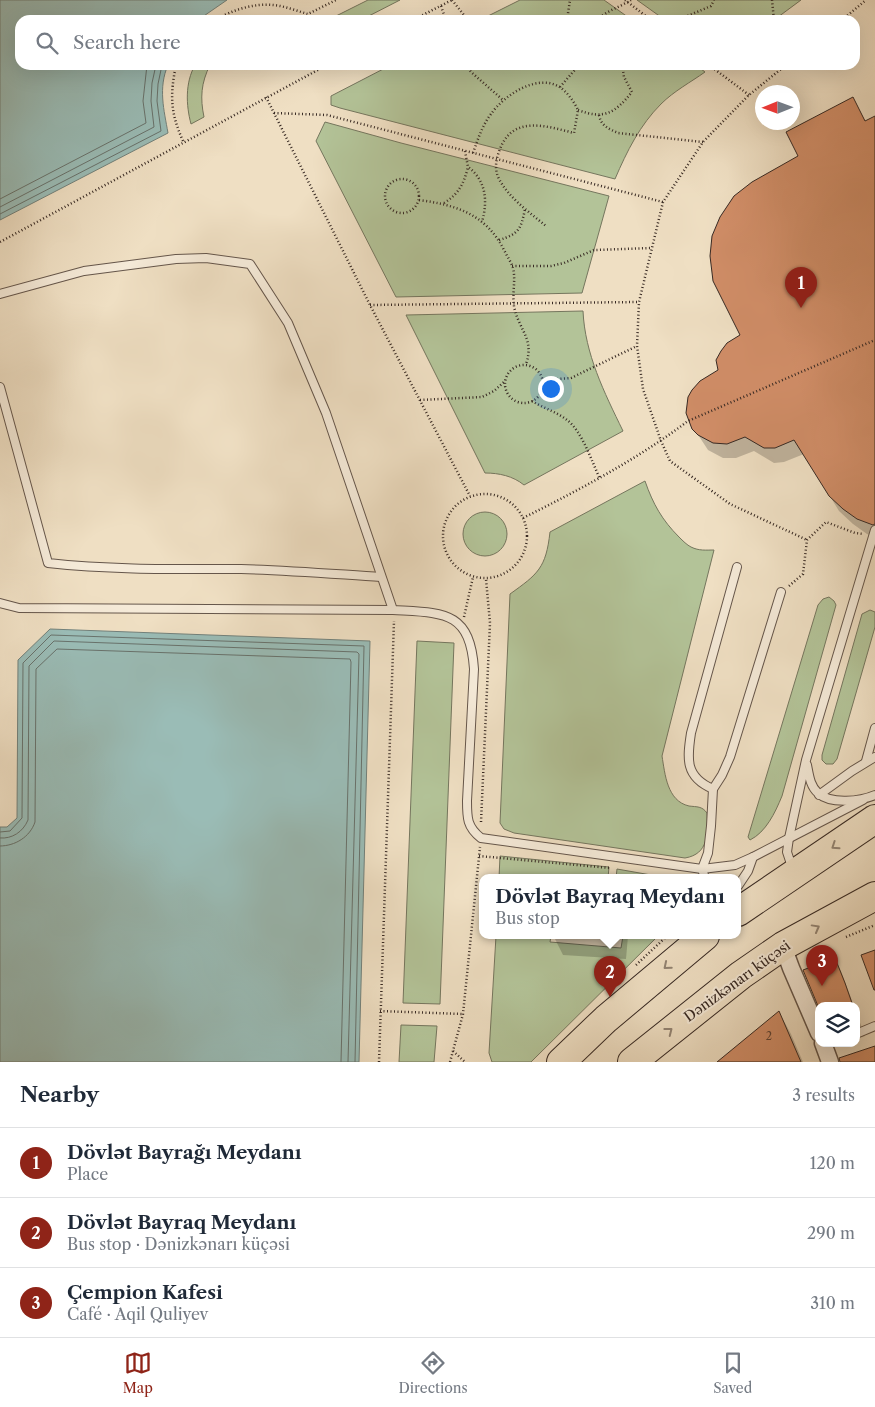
<!DOCTYPE html>
<meta charset="utf-8">
<style>
body{margin:0;font-family:"Libre Caslon Text",serif;background:#f2f2f3;color:#1f2937}
.controls{position:absolute;right:15px;bottom:15px;display:grid;overflow:hidden;border-radius:10px;box-shadow:0 5px 20px #0002}
.controls button{width:45px;height:45px;display:grid;place-items:center;padding:0;border:0;border-bottom:1px solid #e0e1e3;background:#fff;color:#1f2937;font:25px sans-serif}
.compass{position:absolute;left:755px;top:85px;width:45px;height:45px;border-radius:50%;background:#fff;box-shadow:0 5px 20px #0002;rotate:269deg}
.you{position:absolute;left:550px;top:388px;width:18px;height:18px;margin:-12px;border:4px solid #fff;border-radius:50%;background:#1a73e8;box-shadow:0 0 0 8px #1a73e833}
.badge{display:grid;place-items:center;width:32px;height:32px;border-radius:50%;background:#8f2418;color:#fff;font-size:16px;font-weight:700}
.pin{position:absolute;translate:-50% -41px;filter:drop-shadow(0 1px 2px #0008)}
.pin::after{content:'';position:absolute;top:26px;width:18px;height:15px;background:inherit;clip-path:polygon(0 0,100% 0,50% 100%)}
.popup{position:absolute;left:479px;top:874px;width:262px;height:65px;box-sizing:border-box;display:grid;place-content:center;border-radius:10px;background:#fff;filter:drop-shadow(0 1px 4px #0005);font-size:16px;white-space:nowrap;color:#747a83}
.popup b{font-size:19px;color:#1f2937}
.popup::after{content:'';position:absolute;left:50%;top:100%;margin-left:-10px;border:10px solid transparent;border-top-color:#fff}
.list{margin:0;padding:0;list-style:none}
h2{display:flex;justify-content:space-between;align-items:center;height:65px;margin:0;padding:0 20px;font-size:21px}
h2 small{font-size:16px;font-weight:400;color:#747a83}
.list li{display:grid;grid-template-columns:32px 1fr auto;gap:15px;align-items:center;box-sizing:border-box;height:70px;padding:0 20px;border-top:1px solid #e0e1e3}
.list b{display:block;font-size:19px;white-space:nowrap}
.list p{margin:0;font-size:16px;white-space:nowrap;color:#747a83}
.list em{font-size:16px;font-style:normal;color:#747a83}
.icon{flex:none;width:28px;height:28px;fill:none;stroke:currentColor;stroke-width:2;stroke-linecap:round;stroke-linejoin:round}
.map{position:relative;flex:none;width:875px;height:1062px;overflow:hidden}
.search{position:absolute;background:#fff;box-shadow:0 5px 20px #0002;left:15px;right:15px;top:15px;height:55px;display:flex;align-items:center;gap:12px;box-sizing:border-box;padding:0 18px;border-radius:15px;color:#747a83;font-size:19px}
.sheet{height:275px;background:#fff}
nav{display:flex;justify-content:space-around;align-items:center;box-sizing:border-box;height:70px;border-top:1px solid #e0e1e3;background:#fff;font-size:14px;color:#747a83}
nav a{display:grid;justify-items:center;gap:2px}
nav .on{color:#8f2418}
.map>svg:first-child{display:block}
.green{fill:#b3c398;stroke:#75765e}
.water{fill:#9abcb6;stroke:#72817b}
.shadow{fill:#0003}
.lines{fill:none;stroke-linecap:round;stroke-linejoin:round}
.shore{stroke:#68726c;stroke-width:1}
.building{fill:#d08d67;stroke:#372923}
.lane-casing{stroke:#65564b;stroke-width:10}
.street-casing{stroke:#65564b;stroke-width:19}
.highway-casing{stroke:#372923;stroke-width:30}
.path{stroke:#372923;stroke-width:2.5;stroke-dasharray:1 2.5;stroke-linecap:butt}
.lane{stroke:#f5ead8;stroke-width:8}
.street{stroke:#f5ead8;stroke-width:16}
.highway{stroke:#efdfc3;stroke-width:28}
.oneway{stroke:#938473}
.labels{text-anchor:middle;dominant-baseline:central;stroke-width:4;stroke-linejoin:round;paint-order:stroke}
.number-label{font-size:11px;fill:#5d4234}
.street-label{font-size:14px;fill:#372923;stroke:#f5ead8}
</style>
<div class="map">
<svg width="875" height="1062" viewBox="0 0 875 1062">
<rect width="100%" height="100%" fill="#efdfc3"/>
<filter id="stains"><feTurbulence type="fractalNoise" baseFrequency=".004" numOctaves="4"/><feColorMatrix values="0 0 0 0 .2 0 0 0 0 .09 0 0 0 0 .02 0 0 0 .5 -.17"/></filter>
<radialGradient id="worn" r=".72"><stop offset=".6" stop-color="#630" stop-opacity="0"/><stop offset="1" stop-color="#630" stop-opacity=".3"/></radialGradient>
<g class="green">
<polygon points="368,0 400,0 361,20 328,20"/>
<polygon points="520,0 604,0 632,20 480,20"/>
<polygon points="637,0 801,0 774,20 665,20"/>
<path d="M195 65H210C201 83 200 98 204 117L191 124C186 105 185 83 195 65Z"/>
<path d="M391 65H696L705 72C691 82 674 91 661 104 640 125 627 151 615 179L340 108 331 105V96Z"/>
<polygon points="325,122 401,143 609,196 582,293 396,297 316,141"/>
<path d="M583 311C585 354 604 392 623 431L524 485C513 476 499 473 485 473L406 315Z"/>
<path d="M645 481C653 504 662 520 679 537 683 541 687 545 691 547 699 551 706 550 714 550L662 756C665 774 667 801 689 806 697 807 702 806 707 813 708 833 709 854 685 858L514 833 504 829 500 823 510 594C538 574 546 568 550 532Z"/>
<circle cx="485" cy="534" r="22"/>
<path d="M829 597 834 601 836 605 782 796C775 813 766 832 750 840L748 837 818 605 823 599Z"/>
<polygon points="870,610 875,612 875,627 837,759 833,764 826,764 822,760 822,755 862,614"/>
<polygon points="417,641 454,643 440,1004 403,1003"/>
<polygon points="500,856 609,867 608,878 556,875 556,878 499,878"/>
<polygon points="617,869 668,878 616,878"/>
<polygon points="496,936 551,936 550,942 621,948 623,936 658,936 531,1062 492,1062 489,1053"/>
<polygon points="401,1025 437,1026 434,1062 399,1062"/>
</g>
<g class="water">
<path d="M0 0H227L198 20H20V65H168C158 88 164 110 168 133L0 220Z"/>
<polygon points="50,629 370,641 359,1062 0,1062 0,827 7,827 17,818 18,660"/>
</g>
<g class="shadow">
<polygon points="853,99 866,122 875,117 875,537 867,534 853,524 839,511 804,454 784,462 774,463 754,451 736,458 723,458 708,450 689,421 741,336 799,156"/>
<polygon points="555,936 628,936 626,959 563,955 555,939"/>
<polygon points="835,960 841,971 854,1006 820,1006"/>
<polygon points="779,1012 791,1034 803,1062 718,1062"/>
<polygon points="856,1012 865,1036 856,1039"/>
</g>
<g class="lines">
<g class="shore">
<polyline points="0,199 146,123 143,101 147,65"/>
<polyline points="0,207 154,127 151,101 152,83 156,65"/>
<polyline points="0,214 161,131 157,101 158,84 162,65"/>
<polyline points="0,832 10,831 22,818 23,663 51,635 364,646 355,1062"/>
<path d="M0 838C12 839 23 832 28 820L29 666 54 641 357 652 359 654 348 1062"/>
<path d="M0 846C15 846 30 837 35 822L36 669 57 649 350 659 351 662 341 1062"/>
</g>
</g>
<g class="building">
<polygon points="853,97 865,121 875,116 875,524 873,525 857,519 843,509 829,496 794,440 775,448 764,448 745,437 727,444 713,443 698,435 692,429 686,413 688,397 692,390 700,381 718,370 716,360 721,351 727,343 740,335 713,281 710,256 712,236 720,217 734,196 752,182 798,156 786,132"/>
<polygon points="875,950 875,990 874,990 861,955"/>
<polygon points="835,958 845,983 853,1006 818,1006 803,970"/>
<polygon points="779,1011 801,1062 717,1062"/>
<polygon points="875,1046 875,1062 840,1062 839,1058"/>
</g>
<g class="lines">
<g class="lane-casing">
<g id="lane">
<path d="M0 294 84 271 176 259 206 258 250 264 288 323 326 413 393 610C443 613 470 610 474 669L467 801C467 818 467 827 481 838L702 869 735 865 753 857"/>
<path d="M0 387 48 563C112 570 176 569 241 569 287 570 334 574 381 577"/>
<polyline points="0,603 19,608 393,610"/>
<polyline points="866,761 875,728"/>
<path d="M807 765C809 775 810 786 818 793 831 805 861 801 875 795"/>
<path d="M713 789C685 777 687 759 691 733L737 567"/>
<polyline points="819,795 852,771 875,757"/>
<polyline points="793,870 787,852 789,838 806,760 875,530"/>
<polyline points="705,878 702,869 708,853 711,826 713,789 722,775 730,757 781,592"/>
<polyline points="738,886 748,871 753,857 863,800"/>
<polyline points="856,1034 875,1026"/>
</g>
</g>
<g class="street-casing">
<g id="street">
<polyline points="783,946 791,968 819,1033"/>
<polyline points="823,1043 830,1062"/>
</g>
</g>
<g class="highway-casing">
<g id="highway">
<polyline points="738,912 875,819"/>
<polyline points="561,1062 606,1019 705,936"/>
<polyline points="632,1062 741,975 783,946 875,896"/>
</g>
</g>
<g class="path">
<polyline points="452,0 468,20"/>
<polyline points="625,0 651,20"/>
<polyline points="772,0 774,20"/>
<polyline points="441,6 446,20"/>
<path d="M216 20C231 10 255 3 273 5 285 6 297 11 308 14L336 0"/>
<polyline points="413,20 452,0"/>
<polyline points="567,20 570,0"/>
<path d="M597 20C606 11 620 7 631 0"/>
<polyline points="678,20 711,6 714,0"/>
<polyline points="842,20 866,0"/>
<path d="M176 65C170 95 170 112 183 141"/>
<polyline points="466,65 471,72 503,100"/>
<polyline points="709,65 749,95"/>
<polyline points="786,65 749,95 703,142 663,202 639,302 637,346 643,389 661,441 670,461 730,504 807,540"/>
<polyline points="560,87 579,65"/>
<polyline points="266,97 370,305 470,496"/>
<path d="M578 110C604 120 615 113 632 92L624 77 622 65"/>
<polyline points="274,113 327,115 663,202"/>
<path d="M599 115C601 126 609 129 618 133L703 142"/>
<path d="M465 151 468 167C486 180 488 201 482 222"/>
<path d="M473 153C478 139 482 126 491 114 504 95 539 72 561 88 569 94 574 102 578 110L574 133C546 126 513 115 500 149 496 159 494 169 499 179 509 198 529 212 546 226"/>
<circle cx="402" cy="196" r="17"/>
<path d="M419 200C456 205 486 214 504 250 507 256 511 262 513 268 516 280 512 293 514 306 518 329 535 339 526 364"/>
<path d="M444 203C459 194 464 183 468 167"/>
<path d="M499 240C519 234 521 229 525 209"/>
<polyline points="0,242 327,65"/>
<polyline points="512,266 551,266 564,263 594,250 652,248"/>
<polyline points="370,305 639,302"/>
<circle cx="524" cy="384" r="19"/>
<polyline points="543,380 571,378 637,346"/>
<polyline points="420,400 482,397 494,391 504,382"/>
<path d="M532 401C543 408 557 412 567 420 582 431 592 462 600 479"/>
<circle cx="485" cy="536" r="42"/>
<path d="M523 518C581 489 636 460 688 421L875 340"/>
<polyline points="789,586 803,574 807,540 826,522 855,533 864,534"/>
<polyline points="464,617 473,577"/>
<polyline points="481,822 490,623 486,579"/>
<polyline points="479,856 610,868"/>
<polyline points="846,937 875,925"/>
<polyline points="636,965 667,936"/>
<polyline points="380,1011 463,1014"/>
<polyline points="453,1051 465,1062"/>
<polyline points="379,1062 394,621"/>
<polyline points="450,1062 463,1014 480,847"/>
</g>
<use href="#lane" class="lane"/>
<use href="#street" class="street"/>
<use href="#highway" class="highway"/>
</g>
<defs><path id="oneway-chevron" d="M-2-3.5L2.5 0L-2 3.5" fill="none" stroke-width="1.6" stroke-linecap="round" stroke-linejoin="round" transform="scale(1.25)"/></defs>
<g class="oneway">
<use href="#oneway-chevron" transform="translate(835 846) rotate(146)"/>
<use href="#oneway-chevron" transform="translate(816 928) rotate(-29)"/>
<use href="#oneway-chevron" transform="translate(667 966) rotate(140)"/>
<use href="#oneway-chevron" transform="translate(669 1031) rotate(-38)"/>
</g>
<g class="labels">
<g class="number-label">
<text x="769" y="1036">2</text>
</g>
<g class="street-label">
<text transform="translate(737 981) rotate(-36)">Dənizkənarı küçəsi</text>
</g>
</g>
<rect width="100%" height="100%" filter="url(#stains)"/>
<rect width="100%" height="100%" fill="url(#worn)"/>
</svg>
<div class="controls">
<button><svg class="icon" aria-label="layers" viewBox="0 0 24 24"><path d="M12 4l9 5-9 5-9-5zM3 14l9 5 9-5"/></svg></button>
</div>
<svg class="compass" viewBox="-18 -18 36 36"><path d="M0-13l5 13h-10z" fill="#e53935"/><path d="M0 13l5-13h-10z" fill="#747a83"/></svg>
<div class="you"></div>
<div class="pin badge" style="left:801px;top:308px">1</div>
<div class="pin badge" style="left:610px;top:997px">2</div>
<div class="popup"><b>Dövlət Bayraq Meydanı</b>Bus stop</div>
<div class="pin badge" style="left:822px;top:986px">3</div>
<div class="search"><svg class="icon" aria-label="search" viewBox="0 0 24 24"><circle cx="10" cy="10" r="6"/><path d="M15 15l6 6"/></svg>Search here</div>
</div>
<section class="sheet">
<h2>Nearby<small>3 results</small></h2>
<ul class="list">
<li><span class="badge">1</span><div><b>Dövlət Bayrağı Meydanı</b><p>Place</p></div><em>120 m</em></li>
<li><span class="badge">2</span><div><b>Dövlət Bayraq Meydanı</b><p>Bus stop · Dənizkənarı küçəsi</p></div><em>290 m</em></li>
<li><span class="badge">3</span><div><b>Çempion Kafesi</b><p>Café · Aqil Quliyev</p></div><em>310 m</em></li>
</ul>
</section>
<nav>
<a class="on"><svg class="icon" aria-label="map" viewBox="0 0 24 24"><path d="M3 6l6-2 6 2 6-2v14l-6 2-6-2-6 2zM9 4v14M15 6v14"/></svg>Map</a>
<a><svg class="icon" aria-label="directions" viewBox="0 0 24 24"><path d="M12 3l9 9-9 9-9-9zM9 14v-3h6M13 9l2 2-2 2"/></svg>Directions</a>
<a><svg class="icon" aria-label="saved" viewBox="0 0 24 24"><path d="M7 4h10v16l-5-4-5 4z"/></svg>Saved</a>
</nav>
